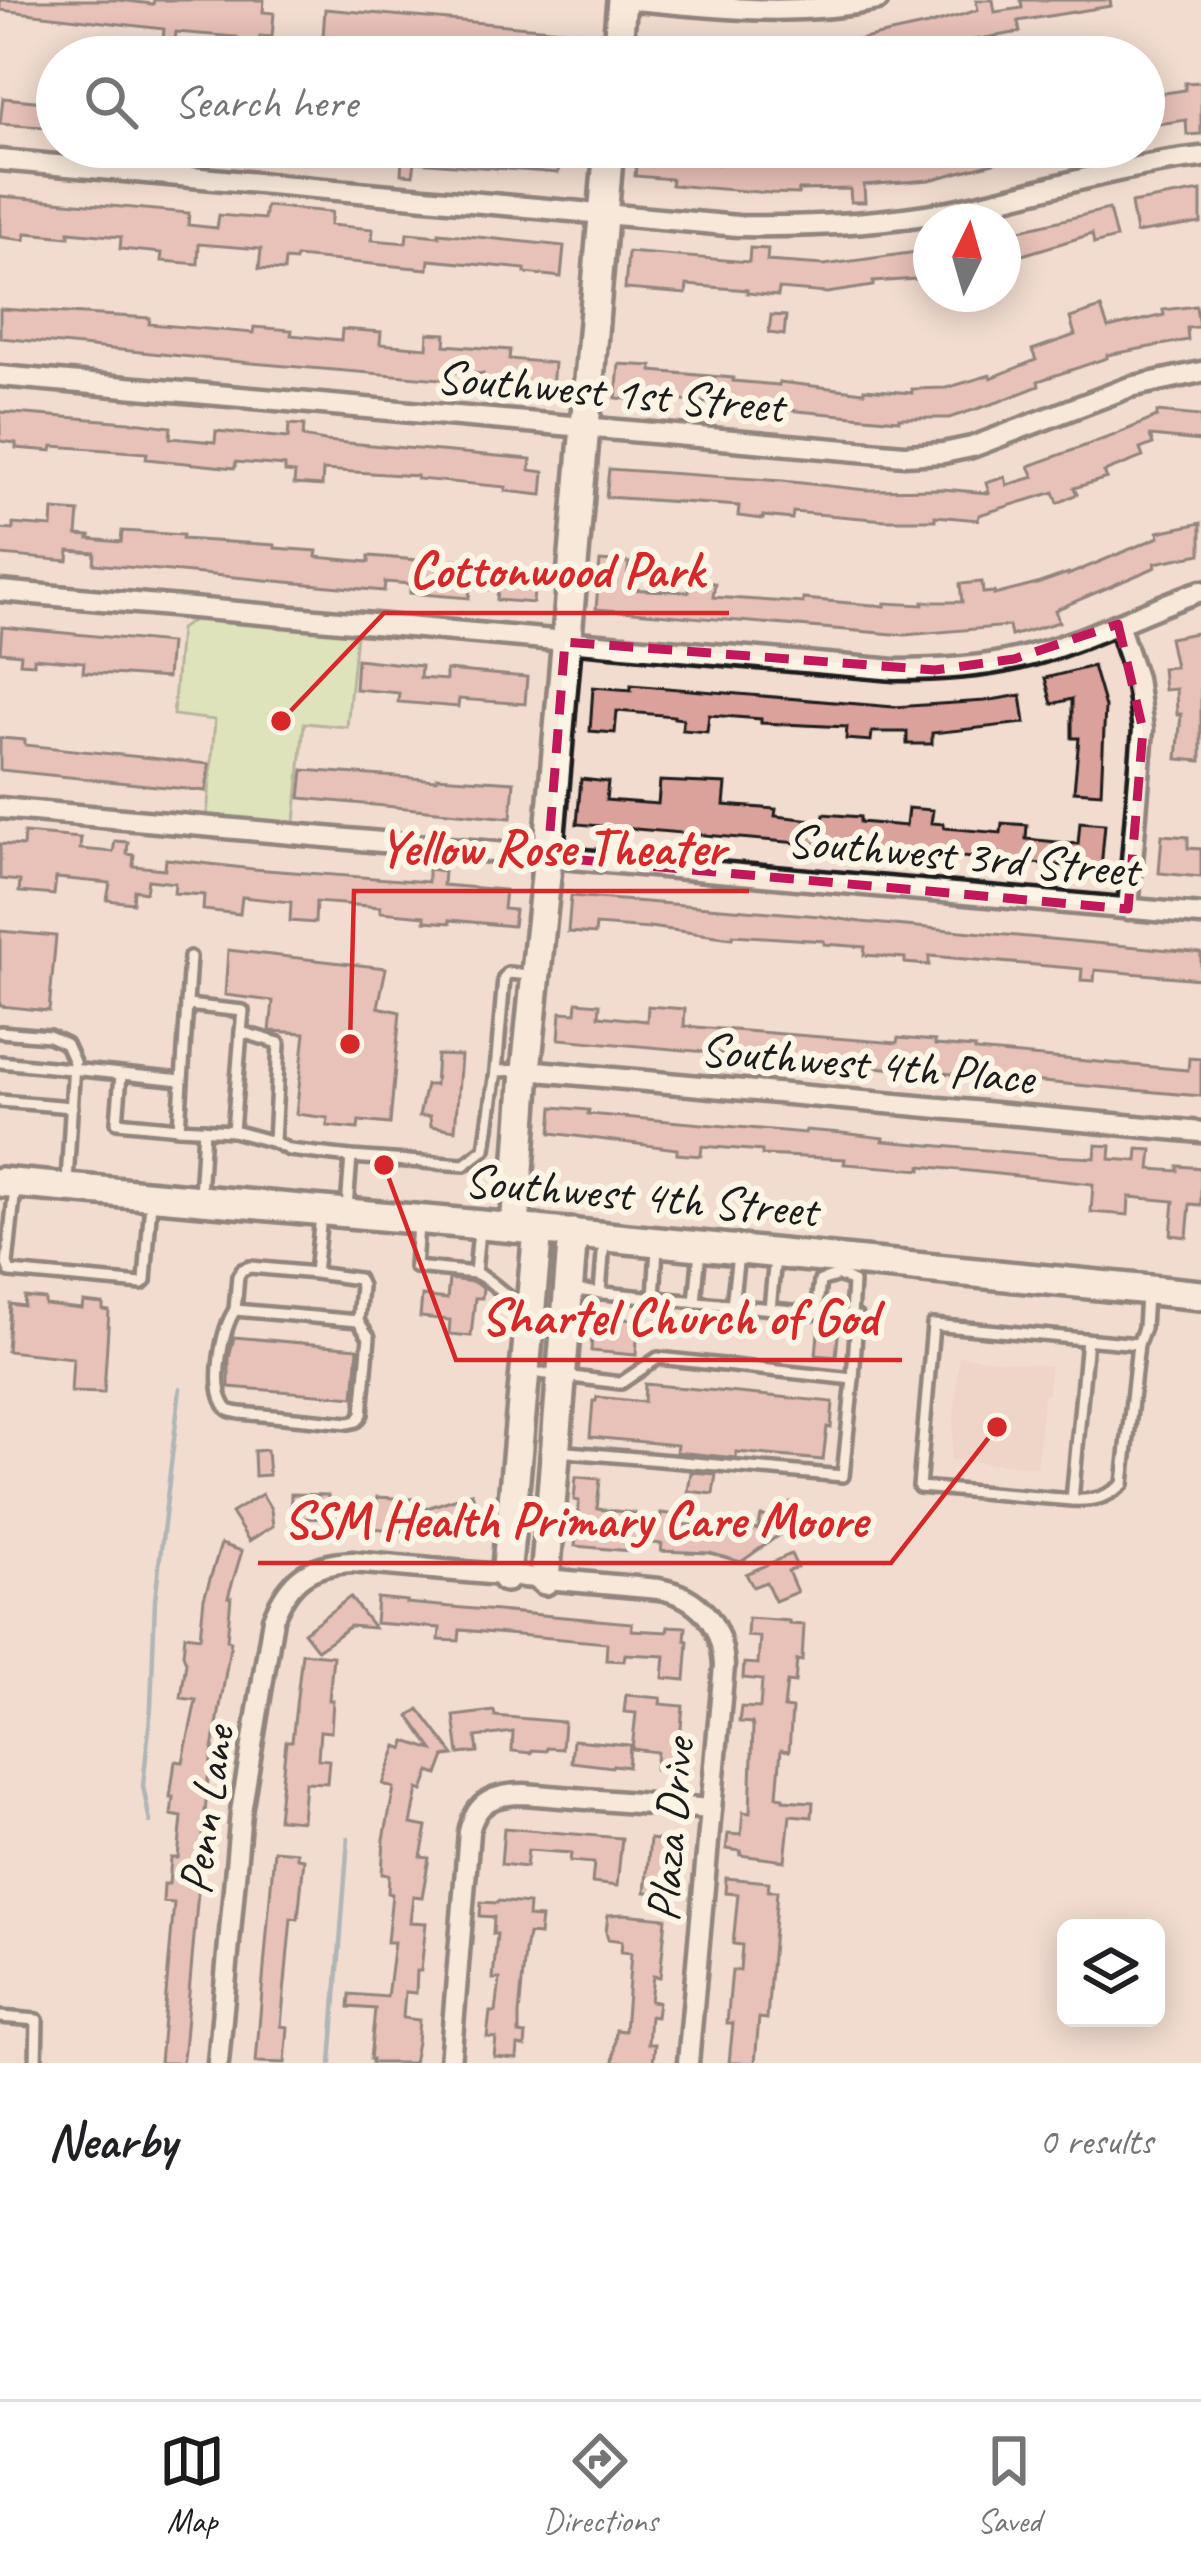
<!DOCTYPE html>
<style>
body{margin:0;font-family:Caveat,sans-serif;background:#f6f6f6;color:#202124}
.controls{position:absolute;right:36px;bottom:36px;display:grid;overflow:hidden;border-radius:18px;box-shadow:0 6px 30px #0003}
.controls button{width:108px;height:108px;display:grid;place-items:center;padding:0;border:0;border-bottom:3px solid #e0e0e0;background:#fff;color:#202124;font:60px sans-serif}
.compass{position:absolute;left:913px;top:204px;width:108px;height:108px;border-radius:50%;background:#fff;box-shadow:0 6px 30px #0003;rotate:5deg}
.list{margin:0;padding:0;list-style:none}
h2{display:flex;justify-content:space-between;align-items:center;height:156px;margin:0;padding:0 48px;font-size:51px}
h2 small{font-size:39px;font-weight:400;color:#757577}
.icon{flex:none;width:66px;height:66px;fill:none;stroke:currentColor;stroke-width:2;stroke-linecap:round;stroke-linejoin:round}
.map{position:relative;flex:none;width:1201px;height:2063px;overflow:hidden}
.search{position:absolute;background:#fff;box-shadow:0 6px 30px #0003;left:36px;right:36px;top:36px;height:132px;display:flex;align-items:center;gap:30px;box-sizing:border-box;padding:0 42px;border-radius:66px;color:#757577;font-size:45px}
.sheet{height:336px;background:#fff}
nav{display:flex;justify-content:space-around;align-items:center;box-sizing:border-box;height:168px;border-top:3px solid #e0e0e0;background:#fff;font-size:33px;color:#757577}
nav a{display:grid;justify-items:center;gap:6px}
nav .on{color:#1c1c1c}
.map>svg:first-child{display:block}
.built{fill:#ebcabf}
.green{fill:#c5eaa5;stroke:#708360;stroke-width:3}
.lines{fill:none;stroke-linecap:round;stroke-linejoin:round}
.stream{stroke:#5f8699;stroke-width:4.5}
.building{fill:#dba19b;stroke:#1c1c1c;stroke-width:3}
.lane-casing{stroke:#1c1c1c;stroke-width:18}
.street-casing{stroke:#1c1c1c;stroke-width:27}
.secondary-casing{stroke:#1c1c1c;stroke-width:36}
.lane{stroke:#fcf5e5;stroke-width:9}
.street{stroke:#fcf5e5;stroke-width:18}
.secondary{stroke:#fcf5e5;stroke-width:27}
.marked{fill:none;stroke:#c2185b;stroke-width:9;stroke-dasharray:24 15;stroke-linejoin:round}
.labels{text-anchor:middle;dominant-baseline:central;stroke-width:12;stroke-linejoin:round;paint-order:stroke}
.street-label{font-size:48px;fill:#1c1c1c;stroke:#fcf5e5}
.leader{fill:none;stroke:#d62828;stroke-width:4.5}
.callout-dot{fill:#d62828;stroke:#fcf5e5;stroke-width:4.5}
.callout-label{font-size:51px;text-anchor:middle;font-weight:bold;fill:#d62828;stroke:#fcf5e5;stroke-width:12;stroke-linejoin:round;paint-order:stroke}
</style>
<div class="map">
<svg width="1201" height="2063" viewBox="0 0 1201 2063">
<rect width="100%" height="100%" fill="#f2dccf"/>
<filter id="ink" filterUnits="userSpaceOnUse"><feTurbulence type="fractalNoise" baseFrequency=".00833" numOctaves="2"/><feDisplacementMap in="SourceGraphic" scale="24" xChannelSelector="R" yChannelSelector="G"/><feConvolveMatrix kernelMatrix="1 2 1 2 8 2 1 2 1" color-interpolation-filters="sRGB"/></filter>
<g filter="url(#ink)">
<polygon class="built" points="959,1356 1050,1366 1048,1394 1043,1395 1037,1467 951,1460"/>
<polygon class="green" points="195,619 356,634 347,727 304,723 295,823 207,816 215,720 173,715 180,629"/>
<g class="lines">
<g class="stream">
<polyline points="150,1822 143,1786 151,1707 155,1600 180,1388"/>
<polyline points="331,2063 348,1838"/>
</g>
</g>
<g class="building">
<polygon points="0,0 119,0 153,4 154,0 264,0 263,12 274,13 272,37 260,36 259,47 236,45 237,37 176,32 175,41 163,40 164,29 0,10"/>
<polygon points="976,0 993,0 995,12 1022,8 1021,0 1110,0 1111,6 1018,21 1020,32 968,41 901,57 814,57 813,50 813,57 646,57 648,36 771,47 771,44 813,47 812,42 849,39 849,42 928,25 978,10"/>
<polygon points="325,9 584,32 582,57 466,57 412,50 412,45 323,37"/>
<polygon points="47,77 57,77 57,128 0,124 3,98 45,102"/>
<polygon points="1201,82 1201,134 1187,135 1186,120 1145,126 1144,96 1185,90 1185,83"/>
<polygon points="370,147 574,147 573,164 559,163 558,173 415,162 413,175 401,174 402,159 370,157"/>
<polygon points="638,147 665,147 664,159 718,164 718,157 761,161 762,148 801,150 800,167 849,167 849,160 892,158 892,153 921,152 938,147 1038,147 1038,151 930,180 864,185 865,202 851,202 850,189 799,190 798,194 770,193 671,185 672,179 635,176"/>
<polygon points="1201,191 1201,223 1136,233 1131,203"/>
<polygon points="0,196 189,213 188,225 217,228 219,215 264,219 266,206 332,212 330,225 373,229 372,240 406,243 407,233 439,236 439,233 564,246 561,277 525,273 525,269 429,260 428,269 296,257 295,261 285,260 284,271 259,269 261,249 199,244 198,264 161,261 162,253 120,249 121,237 69,232 69,237 26,233 25,240 0,237"/>
<polygon points="1109,209 1116,238 1094,244 1092,234 1009,259 1003,234"/>
<polygon points="750,248 768,249 767,261 824,265 931,250 931,278 873,282 873,286 827,293 779,289 778,296 747,293 747,290 687,285 686,294 625,289 628,252 749,262"/>
<polygon points="1196,306 1199,327 1187,328 1188,340 1107,355 1107,358 1038,381 1039,386 998,402 949,418 899,418 899,420 638,397 638,400 616,398 619,364 652,366 652,371 733,378 733,381 779,385 779,382 864,392 864,389 912,393 912,389 946,388 990,375 991,378 1036,360 1032,350 1075,335 1070,318 1101,308 1108,328 1164,315 1163,310"/>
<polygon points="0,309 150,318 149,324 253,333 254,327 292,330 291,335 341,340 342,329 381,332 380,344 427,348 428,333 446,334 445,345 510,350 509,359 554,363 552,390 482,383 483,374 453,372 452,380 251,363 0,338"/>
<polygon points="771,315 786,316 784,335 769,333"/>
<polygon points="0,412 142,423 171,427 170,438 215,442 216,431 288,438 289,424 304,425 303,437 325,441 531,459 530,470 544,472 542,495 505,491 506,487 417,479 417,476 323,470 322,486 294,484 295,473 285,472 285,466 236,462 235,468 146,459 147,453 53,446 52,451 16,448 16,443 0,441"/>
<polygon points="1157,412 1201,416 1201,441 1150,436 1153,444 1140,449 1143,457 1104,472 1107,478 1074,488 1077,494 1058,503 1054,492 979,515 978,520 935,516 935,520 885,520 793,512 792,519 763,516 763,519 738,516 739,506 606,497 609,469 783,481 866,490 942,489 989,493 986,483 1005,477 1007,485 1034,477 1029,466 1112,436 1157,417"/>
<polygon points="53,510 79,512 77,535 90,536 89,539 121,542 122,531 140,532 183,535 182,539 275,545 275,548 317,551 316,557 369,562 369,556 454,563 454,559 493,562 492,573 535,577 533,603 497,600 498,590 470,587 469,598 410,593 410,584 385,582 384,591 94,564 95,553 69,551 68,561 0,555 0,529 13,530 13,524 52,527"/>
<polygon points="1201,523 1201,554 1155,563 1156,567 1055,610 1059,622 1011,636 1009,626 905,635 596,609 600,561 629,563 626,589 689,592 690,581 715,583 713,597 803,603 803,599 885,606 885,603 923,605 923,602 962,602 960,584 982,582 983,593 994,592 994,595 1037,584 1068,573 1068,575 1159,537 1158,532"/>
<polygon points="2,627 170,643 167,678 83,672 84,662 34,658 34,664 20,663 21,654 0,652"/>
<polygon points="1201,632 1201,761 1177,759 1181,714 1177,714 1176,689 1164,690 1162,668 1175,667 1169,638"/>
<polygon points="357,659 421,666 420,678 446,680 446,670 527,677 525,704 459,699 458,707 398,702 399,693 355,689"/>
<polygon points="1093,666 1105,707 1101,793 1074,791 1079,738 1072,738 1072,699 1052,704 1045,678"/>
<polygon points="631,685 894,707 985,701 1021,695 1025,723 932,733 932,744 907,744 907,732 872,732 871,741 846,739 847,727 761,723 761,719 709,715 707,732 682,730 683,719 674,718 674,716 617,711 615,733 590,731 593,687 631,690"/>
<polygon points="0,738 25,740 25,745 209,764 206,791 0,770"/>
<polygon points="303,770 437,780 437,777 514,782 511,818 300,798"/>
<polygon points="581,779 608,782 606,800 658,804 660,781 726,784 724,805 776,809 775,816 823,821 824,814 860,817 860,822 906,826 908,808 933,810 931,823 944,824 944,828 1001,833 1002,823 1027,825 1026,839 1078,844 1080,822 1105,824 1101,869 577,824"/>
<polygon points="24,833 81,838 80,849 113,852 115,841 128,842 127,854 134,855 133,866 165,869 166,859 253,869 428,882 428,869 444,871 443,885 505,890 503,909 515,910 513,926 450,920 450,923 425,921 425,916 380,912 380,907 316,902 315,923 290,921 291,902 242,897 240,914 203,910 204,895 174,893 175,883 148,880 146,892 134,890 133,903 107,900 110,883 56,878 54,895 19,892 20,881 0,879 0,844 23,846"/>
<polygon points="1162,835 1188,837 1188,848 1201,849 1201,877 1159,873"/>
<polygon points="571,896 820,916 861,922 1193,952 1201,953 1201,979 1095,970 1094,981 1081,980 1082,969 1071,968 929,956 929,965 905,963 905,958 864,955 865,947 824,944 824,941 733,935 732,938 649,927 649,929 596,925 595,934 568,932"/>
<polygon points="0,931 56,936 49,1011 0,1006"/>
<polygon points="228,950 386,968 378,1007 400,1012 390,1124 359,1121 358,1129 327,1126 328,1118 296,1114 305,1033 270,1031 273,1001 225,995"/>
<polygon points="577,1002 600,1004 599,1016 647,1021 648,1006 685,1009 684,1026 897,1043 898,1038 935,1041 935,1045 975,1048 975,1051 1188,1070 1189,1058 1201,1059 1201,1096 559,1039 561,1012 576,1013"/>
<polygon points="437,1055 461,1056 455,1130 431,1126 430,1116 419,1116 426,1085 435,1085"/>
<polygon points="553,1107 589,1110 588,1114 805,1133 806,1130 842,1133 884,1138 883,1141 1054,1156 1095,1158 1096,1145 1111,1146 1110,1159 1137,1161 1138,1149 1152,1150 1150,1169 1178,1171 1178,1166 1201,1168 1201,1205 1190,1204 1187,1237 1171,1235 1174,1201 1129,1197 1128,1215 1091,1212 1093,1184 921,1166 921,1170 844,1164 845,1159 762,1155 762,1151 702,1146 701,1156 677,1154 677,1149 551,1133"/>
<polygon points="449,1279 473,1282 483,1288 482,1298 475,1298 471,1336 449,1334 450,1320 420,1317 422,1296 447,1299"/>
<polygon points="25,1297 45,1299 45,1305 82,1309 83,1302 103,1304 103,1310 109,1311 104,1393 71,1392 73,1358 7,1351 10,1304 24,1306"/>
<polygon points="598,1317 635,1320 635,1325 638,1325 636,1355 591,1351 593,1321 598,1321"/>
<polygon points="819,1323 839,1325 836,1357 816,1355"/>
<polygon points="234,1337 358,1348 354,1397 229,1387 229,1358"/>
<polygon points="645,1384 833,1402 831,1428 827,1427 823,1460 736,1452 736,1458 676,1452 677,1445 590,1437 593,1401 596,1401 597,1397 644,1402"/>
<polygon points="267,1450 269,1475 255,1476 254,1451"/>
<polygon points="691,1472 716,1474 713,1494 688,1491"/>
<polygon points="576,1477 600,1479 597,1509 635,1513 634,1520 660,1522 661,1513 679,1515 678,1524 717,1527 719,1520 758,1530 761,1516 768,1517 791,1502 803,1518 741,1562 710,1553 661,1551 662,1544 632,1541 631,1551 575,1546 579,1501 574,1500"/>
<polygon points="472,1493 480,1515 463,1520 467,1530 451,1535 347,1526 348,1519 290,1518 291,1494 328,1495 328,1502 376,1506 377,1497 413,1499 412,1513"/>
<polygon points="262,1494 271,1509 273,1526 249,1541 231,1513"/>
<polygon points="221,1544 242,1551 228,1597 231,1597 227,1640 231,1641 208,1779 184,2050 182,2063 160,2063 174,1903 163,1902 164,1884 169,1884 171,1858 178,1858 182,1817 171,1815 173,1797 170,1797 175,1761 183,1762 196,1700 181,1698 186,1662 183,1654 185,1635 200,1637 204,1598"/>
<polygon points="791,1554 797,1567 788,1571 797,1592 775,1601 766,1582 753,1587 746,1574"/>
<polygon points="350,1597 374,1628 350,1626 318,1650 304,1632"/>
<polygon points="377,1598 407,1601 406,1603 632,1623 632,1630 667,1632 668,1626 686,1627 685,1640 688,1641 685,1680 663,1678 665,1656 625,1654 624,1661 606,1660 607,1643 460,1630 459,1641 439,1640 440,1628 375,1623"/>
<polygon points="748,1618 789,1621 789,1624 804,1625 802,1661 797,1660 795,1683 787,1682 784,1708 792,1709 789,1751 781,1750 777,1796 783,1797 783,1800 813,1802 812,1817 790,1815 785,1861 740,1855 741,1851 726,1849 728,1834 741,1835 743,1812 750,1813 753,1727 752,1723 739,1722 741,1707 760,1708 762,1680 743,1678 744,1663 758,1664 760,1637 747,1636"/>
<polygon points="302,1653 333,1656 329,1700 333,1700 331,1732 320,1731 318,1759 329,1760 327,1783 305,1782 302,1821 278,1819 286,1741 292,1741"/>
<polygon points="626,1695 661,1698 660,1704 683,1706 677,1772 655,1770 657,1752 632,1749 636,1713 624,1712"/>
<polygon points="419,1709 454,1755 445,1756 438,1775 430,1772 423,1791 418,1789 411,1824 427,1827 421,1857 429,1858 422,1897 413,1896 410,1922 426,1923 421,1971 417,1971 416,1993 405,1992 403,2018 419,2020 417,2042 413,2063 372,2063 372,2059 370,2059 375,2009 349,2007 350,1994 387,1997 394,1942 387,1942 392,1894 388,1893 389,1875 382,1874 384,1839 394,1788 383,1784 397,1746 404,1749 406,1741 433,1750 409,1716"/>
<polygon points="494,1711 495,1716 564,1722 562,1749 547,1748 546,1751 532,1750 531,1753 512,1751 513,1732 476,1737 478,1752 459,1754 454,1716"/>
<polygon points="573,1740 630,1745 628,1767 613,1765 612,1767 571,1762"/>
<polygon points="504,1828 622,1838 617,1886 592,1883 594,1863 570,1861 571,1853 528,1850 526,1867 501,1864"/>
<polygon points="650,1839 668,1841 667,1854 670,1854 667,1894 645,1892"/>
<polygon points="274,1850 297,1852 297,1858 304,1859 298,1919 291,1918 281,2026 288,2027 285,2063 256,2062"/>
<polygon points="726,1878 769,1882 768,1891 777,1891 767,2019 759,2018 755,2063 729,2063 733,2023 727,2023 732,1970 740,1970 742,1945 733,1944 738,1894 725,1893"/>
<polygon points="498,1901 529,1904 528,1917 541,1918 539,1935 528,1934 525,1952 519,2015 519,2034 526,2035 525,2047 518,2046 517,2059 494,2057 496,2038 487,2037 490,2012 496,2012 500,1979 493,1979 497,1934 493,1934 494,1917 480,1916 481,1902 497,1903"/>
<polygon points="624,1914 666,1918 660,1977 653,1976 650,2001 658,2002 656,2017 650,2016 648,2044 655,2044 653,2063 613,2063 616,2030 625,2031 631,1953 621,1952 622,1941 608,1939 606,1932 608,1915"/>
</g>
<g class="lines">
<g class="lane-casing">
<g id="lane">
<polyline points="190,957 179,1128 233,1131 274,1142 289,1150 351,1157 347,1207"/>
<polyline points="187,1005 243,1011 241,1032"/>
<polyline points="0,1032 49,1036 66,1044 74,1062 67,1182"/>
<polyline points="0,1062 182,1080"/>
<polyline points="496,1071 504,978 508,973 530,975"/>
<polyline points="121,1075 117,1122 179,1128"/>
<polyline points="0,1101 72,1107"/>
<polyline points="233,1131 241,1032 279,1043 274,1142"/>
<polyline points="351,1157 464,1165 485,1149 496,1071 524,1070"/>
<polyline points="15,1188 7,1264 10,1272 142,1284 145,1281 151,1201"/>
<polyline points="200,1196 204,1129"/>
<polyline points="418,1224 415,1267 475,1273 479,1230"/>
<polyline points="315,1273 250,1267 242,1270 238,1276 235,1310 358,1321 361,1286 358,1279 315,1273 321,1216"/>
<path d="M475 1273C496 1281 506 1302 529 1307"/>
<polyline points="839,1275 853,1282 851,1317"/>
<polyline points="600,1293 604,1242"/>
<polyline points="654,1298 657,1247"/>
<polyline points="695,1302 700,1251"/>
<polyline points="732,1305 738,1255"/>
<polyline points="770,1309 775,1258"/>
<path d="M235 1310C222 1328 212 1384 224 1404 228 1412 231 1411 240 1413L349 1423 357 1421 362 1414 369 1337 358 1321"/>
<polyline points="816,1313 820,1281 839,1275 840,1265"/>
<polyline points="1087,1339 1072,1500 919,1487 933,1325 1138,1344 1144,1328 1146,1295"/>
<polyline points="531,1372 621,1383 658,1358 853,1379 857,1317 572,1290"/>
<polyline points="557,1451 843,1476 853,1379"/>
<path d="M1072 1500C1093 1501 1107 1498 1123 1484L1138 1344"/>
<polyline points="0,2017 37,2020 36,2063"/>
</g>
</g>
<g class="street-casing">
<g id="street">
<path d="M635 0C717 8 797 17 878 0"/>
<path d="M0 160 738 226C810 227 879 224 949 211 1034 194 1115 166 1201 157"/>
<polyline points="0,376 904,455 943,453 972,447 1130,387 1201,372"/>
<path d="M0 591 895 670C936 670 977 668 1016 659 1081 644 1139 612 1201 591"/>
<polyline points="1118,624 1136,678 1143,730 1128,909"/>
<polyline points="0,808 1201,915"/>
<polyline points="526,1070 1201,1132"/>
<path d="M218 2063 241 1812 273 1619C289 1579 309 1564 352 1562L659 1589C700 1596 722 1625 724 1666L688 2063"/>
<path d="M450 2063 469 1832C476 1801 495 1794 524 1794L711 1809"/>
</g>
</g>
<g class="secondary-casing">
<g id="secondary">
<polyline points="617,57 622,0"/>
<polyline points="0,1182 515,1228 1201,1295"/>
<polyline points="515,1228 526,1070 548,857 609,147"/>
<polyline points="506,1577 538,1230"/>
<polyline points="545,1580 573,1233"/>
</g>
</g>
<use href="#lane" class="lane"/>
<use href="#street" class="street"/>
<use href="#secondary" class="secondary"/>
</g>
</g>
<path d="M0 0H1201V2063H0ZM1118 624 1143 730 1128 909 548 857 565 642 935 670 1014 659Z" fill="#f2dccf" fill-opacity=".55" fill-rule="evenodd"/>
<path class="marked" d="M1118 624 1143 730 1128 909 548 857 565 642 935 670 1014 659Z"/>
<g class="labels">
<g class="street-label">
<text transform="translate(610 391) rotate(5)">Southwest 1st Street</text>
<text transform="translate(963 855) rotate(5)">Southwest 3rd Street</text>
<text transform="translate(867 1063) rotate(5)">Southwest 4th Place</text>
<text transform="translate(641 1195) rotate(5)">Southwest 4th Street</text>
<text transform="translate(206 1810) rotate(-82)">Penn Lane</text>
<text transform="translate(670 1830) rotate(-85)">Plaza Drive</text>
</g>
</g>
<path class="leader" d="M281 721L384 613H729M350 1044L354 891H749M384 1165L456 1360H902M997 1427L891 1563H258"/>
<g class="callout-dot">
<circle cx="281" cy="721" r="12"/>
<circle cx="350" cy="1044" r="12"/>
<circle cx="384" cy="1165" r="12"/>
<circle cx="997" cy="1427" r="12"/>
</g>
<g class="callout-label">
<text x="556" y="587">Cottonwood Park</text>
<text x="552" y="865">Yellow Rose Theater</text>
<text x="679" y="1334">Shartel Church of God</text>
<text x="575" y="1537">SSM Health Primary Care Moore</text>
</g>
</svg>
<div class="controls">
<button><svg class="icon" aria-label="layers" viewBox="0 0 24 24"><path d="M12 4l9 5-9 5-9-5zM3 14l9 5 9-5"/></svg></button>
</div>
<svg class="compass" viewBox="-18 -18 36 36"><path d="M0-13l5 13h-10z" fill="#e53935"/><path d="M0 13l5-13h-10z" fill="#757577"/></svg>
<div class="search"><svg class="icon" aria-label="search" viewBox="0 0 24 24"><circle cx="10" cy="10" r="6"/><path d="M15 15l6 6"/></svg>Search here</div>
</div>
<section class="sheet">
<h2>Nearby<small>0 results</small></h2>
<ul class="list">
</ul>
</section>
<nav>
<a class="on"><svg class="icon" aria-label="map" viewBox="0 0 24 24"><path d="M3 6l6-2 6 2 6-2v14l-6 2-6-2-6 2zM9 4v14M15 6v14"/></svg>Map</a>
<a><svg class="icon" aria-label="directions" viewBox="0 0 24 24"><path d="M12 3l9 9-9 9-9-9zM9 14v-3h6M13 9l2 2-2 2"/></svg>Directions</a>
<a><svg class="icon" aria-label="saved" viewBox="0 0 24 24"><path d="M7 4h10v16l-5-4-5 4z"/></svg>Saved</a>
</nav>
